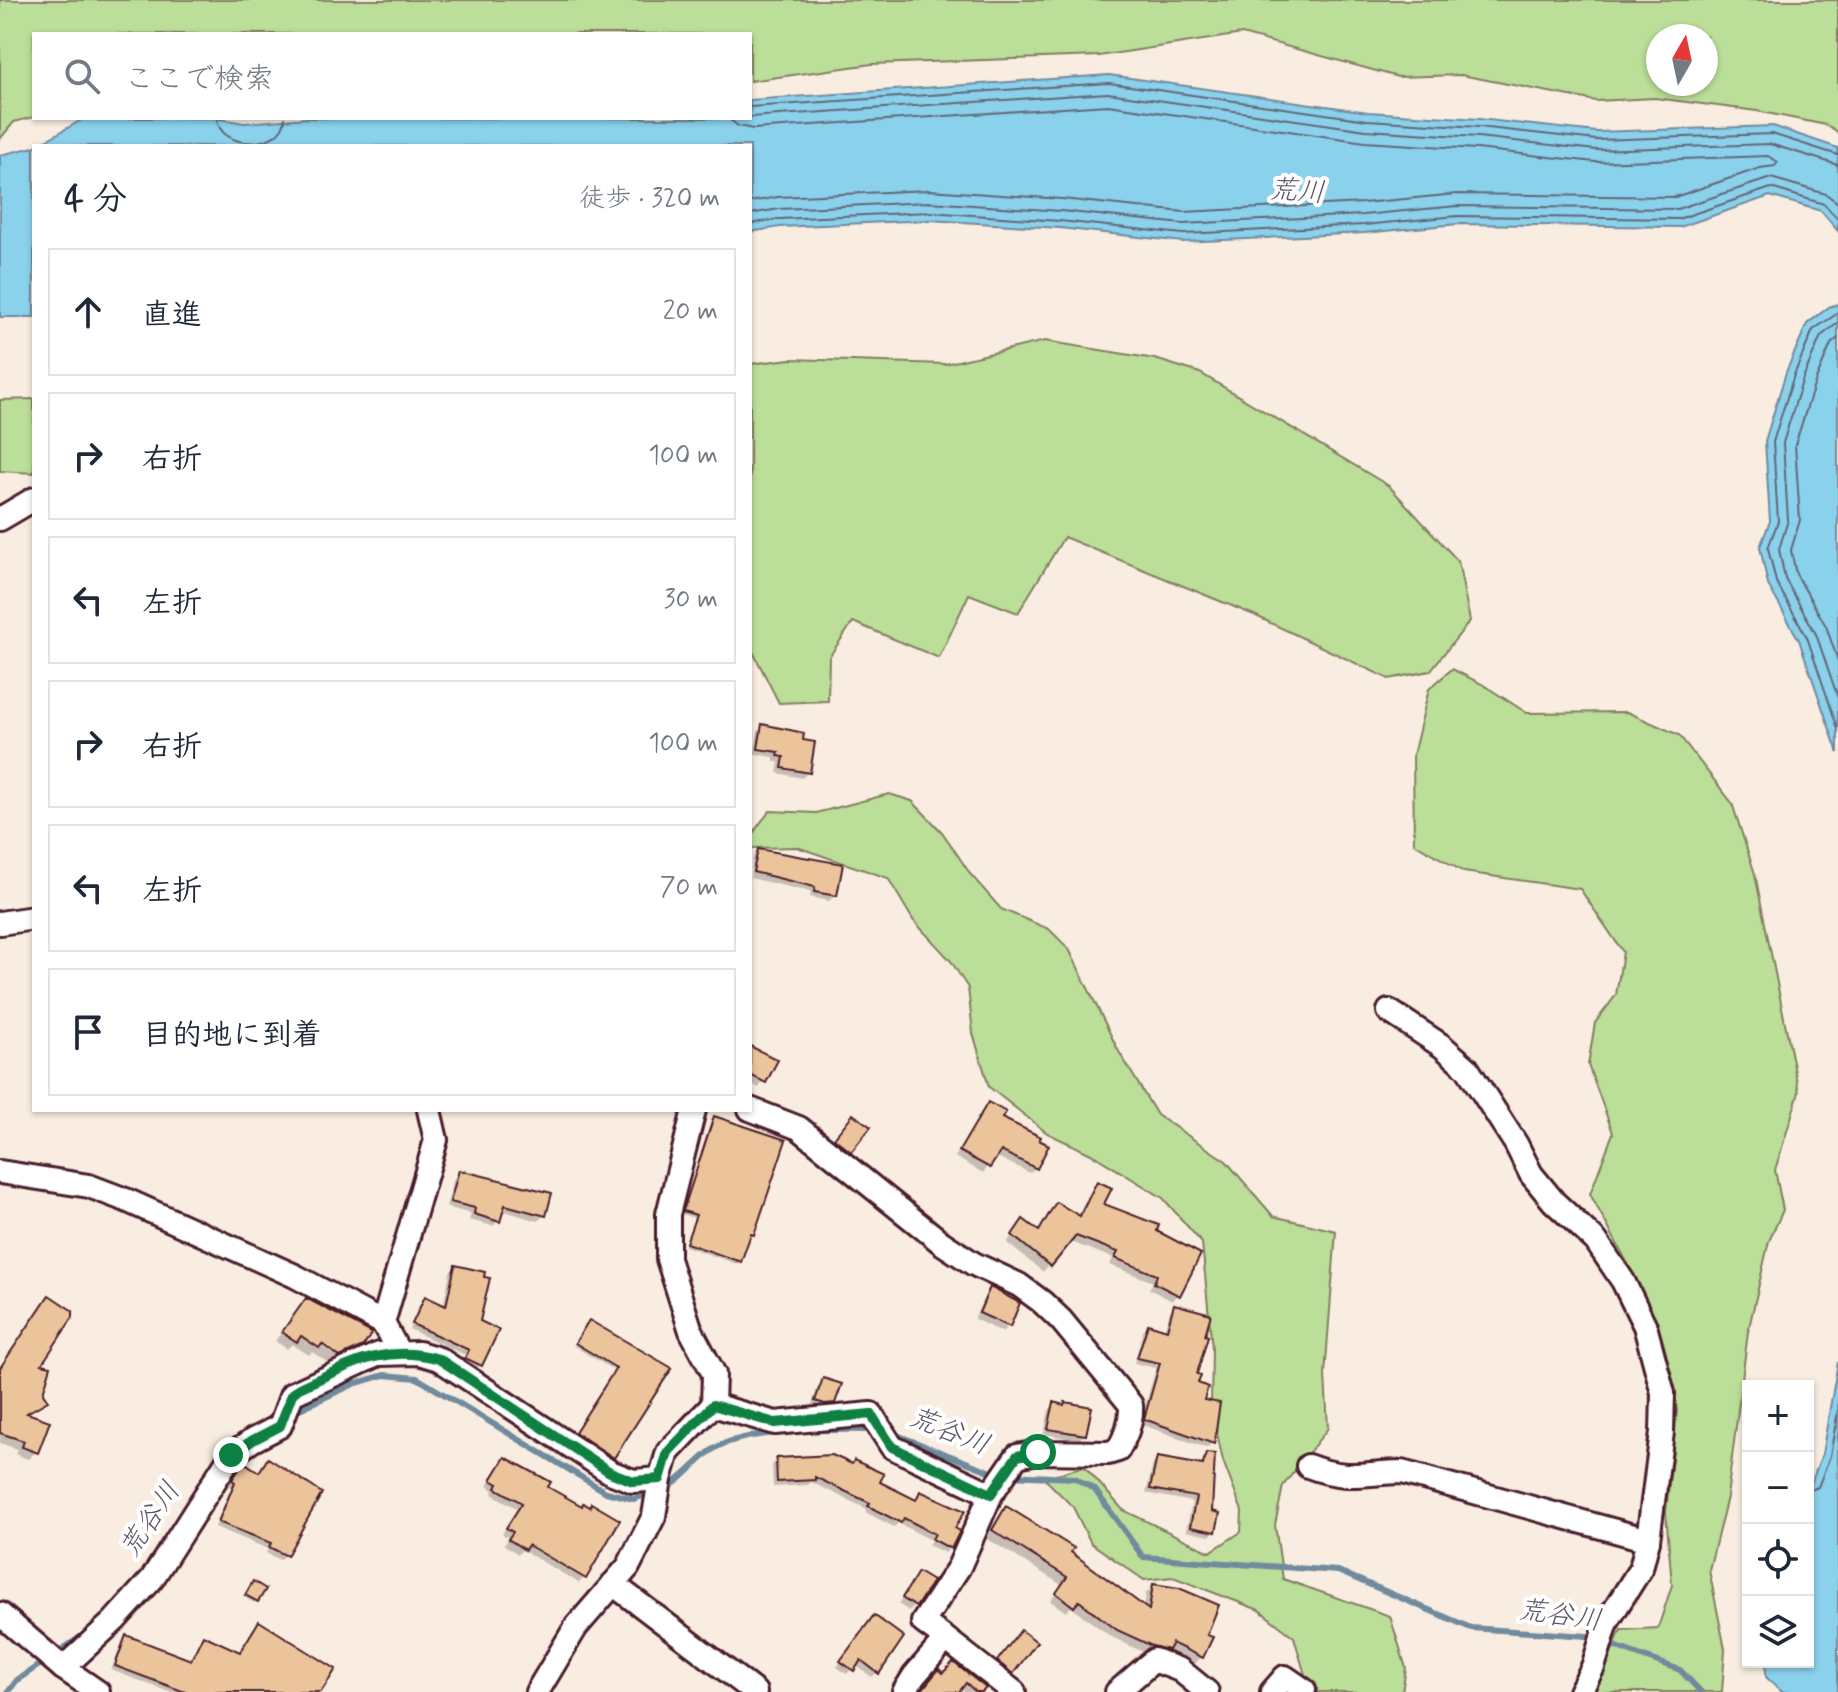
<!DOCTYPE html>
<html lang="ja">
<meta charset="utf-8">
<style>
body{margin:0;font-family:Mynerve,"Klee One",sans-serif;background:#f6f6f7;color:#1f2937}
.controls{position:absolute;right:24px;bottom:24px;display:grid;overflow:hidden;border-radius:0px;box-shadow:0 2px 6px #0004}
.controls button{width:72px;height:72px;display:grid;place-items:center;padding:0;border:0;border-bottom:2px solid #e0e1e3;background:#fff;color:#1f2937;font:40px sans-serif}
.compass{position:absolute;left:1646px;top:24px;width:72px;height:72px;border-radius:50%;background:#fff;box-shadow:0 2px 6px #0004;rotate:9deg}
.stop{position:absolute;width:24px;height:24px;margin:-18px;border:6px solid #0b8043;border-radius:50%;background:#fff}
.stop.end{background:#0b8043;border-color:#fff;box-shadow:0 2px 8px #0008}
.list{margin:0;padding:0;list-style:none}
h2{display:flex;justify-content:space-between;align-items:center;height:104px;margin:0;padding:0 32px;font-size:34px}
h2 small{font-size:26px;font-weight:400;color:#747a83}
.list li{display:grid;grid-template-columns:52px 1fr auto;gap:24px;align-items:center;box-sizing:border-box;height:128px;margin:0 16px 16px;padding:0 16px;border:2px solid #e0e1e3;border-radius:0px}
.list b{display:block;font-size:30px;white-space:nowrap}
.list em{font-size:26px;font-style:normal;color:#747a83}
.icon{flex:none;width:44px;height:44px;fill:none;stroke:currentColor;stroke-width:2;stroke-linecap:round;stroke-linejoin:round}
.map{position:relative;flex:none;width:1838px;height:1692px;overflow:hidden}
.search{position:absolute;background:#fff;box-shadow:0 2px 6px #0004;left:32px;top:32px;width:720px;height:88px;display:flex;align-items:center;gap:20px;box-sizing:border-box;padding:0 28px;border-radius:0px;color:#747a83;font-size:30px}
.panel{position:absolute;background:#fff;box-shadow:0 2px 6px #0004;left:32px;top:144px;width:720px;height:968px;border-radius:0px}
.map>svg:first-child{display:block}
.green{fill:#bbde98;stroke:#827e62;stroke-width:2;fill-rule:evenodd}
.water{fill:#8ad1eb;stroke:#708a9e;stroke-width:2}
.shadow{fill:#0003}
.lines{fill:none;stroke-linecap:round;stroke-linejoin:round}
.shore{stroke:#646678;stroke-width:2}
.stream{stroke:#708a9e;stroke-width:6}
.building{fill:#ecc49c;stroke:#4a1f2b;stroke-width:2}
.minor-casing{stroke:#4a1f2b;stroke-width:28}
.minor{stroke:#fff;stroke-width:22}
.route{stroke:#0b8043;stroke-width:10}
.labels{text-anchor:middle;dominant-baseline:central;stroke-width:8;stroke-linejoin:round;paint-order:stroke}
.water-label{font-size:28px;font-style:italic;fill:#5d5465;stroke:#fff}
</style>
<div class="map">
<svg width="1838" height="1692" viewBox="0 0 1838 1692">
<rect width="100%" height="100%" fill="#f9ede1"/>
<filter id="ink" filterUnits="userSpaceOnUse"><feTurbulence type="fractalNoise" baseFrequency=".0125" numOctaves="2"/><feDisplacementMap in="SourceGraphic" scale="16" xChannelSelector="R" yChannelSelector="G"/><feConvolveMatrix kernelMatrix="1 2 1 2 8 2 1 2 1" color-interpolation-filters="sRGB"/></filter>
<g filter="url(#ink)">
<g class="green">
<path d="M0 0H1838V133L1826 125 1757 111 1655 98 1596 101 1461 75 1398 77 1242 34 1099 56 872 64 750 81V34H34V117L14 122 0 139ZM1706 36V84H1658V36Z"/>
<polygon points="1045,341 1155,359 1200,373 1389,486 1458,561 1470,621 1430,671 1389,679 1254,615 1064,537 1018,613 969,594 939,658 853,622 829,657 828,701 779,703 750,646 750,364 790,359 945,364"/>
<polygon points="34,399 34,473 0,471 0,400"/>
<polygon points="1452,669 1482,684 1527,713 1627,712 1679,735 1732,803 1755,874 1799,1092 1775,1170 1783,1210 1769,1241 1748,1332 1727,1497 1709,1570 1725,1649 1722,1692 1593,1692 1621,1630 1658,1628 1672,1585 1666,1512 1677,1410 1661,1341 1634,1275 1590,1194 1613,1133 1588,1065 1595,1023 1616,995 1623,952 1580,889 1464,872 1414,843 1413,755 1429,689"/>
<path d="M889 794 912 801 942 832 971 875 1001 909 1049 929 1069 949 1118 1050 1157 1115 1226 1161 1273 1216 1336 1231 1325 1375 1328 1428 1283 1486 1275 1525 1283 1579 1390 1616 1406 1668 1402 1692H1310L1294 1637 1259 1610 1173 1577 1144 1580 1091 1543 1073 1507 1044 1478 1084 1466 1123 1510 1210 1552 1241 1532 1242 1511 1223 1461 1211 1406 1212 1349 1202 1243 1163 1198 1093 1155 1047 1133 989 1087 973 1033 968 988 951 961 913 920 888 878 797 847 750 848C750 833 761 822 770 811L816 813Z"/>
</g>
<g class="water">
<polygon points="1109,75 1368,112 1479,119 1597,132 1773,126 1838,148 1838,231 1821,211 1770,196 1680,227 1458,224 1364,233 1183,242 1060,228 929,220 780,227 750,232 750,146 36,146 85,118 216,118 244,123 307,118 750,118 750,100"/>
<polygon points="34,147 34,317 0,317 0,155"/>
<polygon points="1838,304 1838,753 1799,640 1768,585 1760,547 1770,521 1765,441 1786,372 1807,324 1829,307"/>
<polygon points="1838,1362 1838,1692 1782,1692 1766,1677 1766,1662 1808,1662 1808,1492 1822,1454"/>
</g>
<g class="shadow">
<polygon points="763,726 808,772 802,778 777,773 779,762 774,762 774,757 754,754 758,732"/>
<polygon points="759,851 835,895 829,901 810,897 811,892 750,878 753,857"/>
<polygon points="750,1048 775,1061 759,1088 750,1083"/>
<polygon points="988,1105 1036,1167 1030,1173 995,1156 983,1173 955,1157"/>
<polygon points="715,1118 752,1234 737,1264 685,1246 694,1218 682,1214"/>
<polygon points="847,1122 850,1151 845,1156 830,1144"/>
<polygon points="460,1172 544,1215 538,1221 501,1210 498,1221 493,1226 469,1220 471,1214 446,1207 454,1178"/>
<polygon points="1097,1184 1101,1205 1154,1232 1178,1295 1172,1301 1149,1289 1153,1282 1110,1265 1113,1258 1068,1241 1043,1272 1007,1243 1017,1228 1037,1232 1056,1204 1077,1217 1091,1190"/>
<polygon points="455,1267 478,1322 480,1365 476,1370 462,1363 465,1355 409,1329 425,1299 443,1307 450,1272"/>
<polygon points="991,1290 1017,1304 1008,1326 1002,1332 974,1319 985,1295"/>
<polygon points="49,1298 39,1365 41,1393 45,1401 27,1414 36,1452 28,1459 15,1454 17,1449 0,1443 0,1367"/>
<polygon points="306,1300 361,1345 352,1354 330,1364 312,1352 309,1355 292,1344 287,1349 275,1341"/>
<polygon points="1175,1306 1212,1443 1207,1448 1140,1424 1156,1368 1134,1363 1143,1331 1148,1326 1164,1331 1170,1311"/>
<polygon points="587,1325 630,1348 612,1456 610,1459 574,1435 615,1371 574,1346"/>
<polygon points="824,1380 834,1402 828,1408 818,1409 811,1407 818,1386"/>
<polygon points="1054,1404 1063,1406 1084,1434 1079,1440 1044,1434 1049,1410"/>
<polygon points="1206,1455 1210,1512 1214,1531 1210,1536 1186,1531 1192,1502 1146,1493 1153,1464 1158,1459 1200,1466"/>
<polygon points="777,1460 878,1483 914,1501 921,1494 953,1529 950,1548 945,1553 928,1545 931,1540 898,1523 894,1527 865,1512 867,1509 811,1482 808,1485 773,1487 772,1465"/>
<polygon points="500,1465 584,1578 579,1583 522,1550 518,1554 504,1545 509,1538 502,1534 518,1509 492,1494 494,1490 487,1486"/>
<polygon points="237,1472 285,1555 280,1560 266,1553 268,1549 215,1527 231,1487 228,1485"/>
<polygon points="1007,1509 1144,1609 1146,1593 1154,1586 1204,1636 1202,1656 1195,1664 1165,1650 1159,1656 1145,1653 1110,1636 1071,1607 1066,1612 1050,1601 1062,1585 986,1538"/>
<polygon points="918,1574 915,1606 909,1611 898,1604"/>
<polygon points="251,1586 257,1601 254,1603 244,1597"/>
<polygon points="869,1623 877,1672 872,1677 855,1665 847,1674 837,1667"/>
<polygon points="255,1628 319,1692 169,1692 111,1670 122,1642 127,1638 189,1662 204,1637 239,1654"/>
<polygon points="1016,1638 1012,1672 1006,1678 993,1667"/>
<polygon points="953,1665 979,1692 965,1692 960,1687 956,1692 922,1692"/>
</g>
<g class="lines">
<g class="shore">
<polyline points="750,107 1109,83 1367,120 1479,127 1597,140 1772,134 1838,155"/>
<polyline points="750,117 1108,93 1366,130 1478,137 1596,150 1770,144 1838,165"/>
<path d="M217 118C219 151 283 150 285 118"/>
<polyline points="728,118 738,126 753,129 1108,105 1365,142 1477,149 1595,162 1768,156 1778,162 1775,166 1760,168 1675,197 1457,194 1363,203 1184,212 1062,199 929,190 778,197 750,202"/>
<polyline points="750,214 779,209 929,202 1061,211 1183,224 1363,215 1457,206 1677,209 1771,178 1826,194 1838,203"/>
<polyline points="750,224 779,219 929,212 1060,221 1183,234 1364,225 1457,216 1678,219 1771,188 1824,204 1838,219"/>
<polyline points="1838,313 1813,330 1794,375 1773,442 1778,521 1768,548 1776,582 1807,637 1838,729"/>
<polyline points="1838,323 1821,336 1803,378 1783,443 1788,520 1779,549 1785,579 1816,634 1838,698"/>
<polyline points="1838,338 1831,344 1815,382 1795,445 1800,520 1791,550 1796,574 1826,626 1838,661"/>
<polyline points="1808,1491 1818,1487 1830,1456 1838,1410"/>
</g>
<g class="stream">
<polyline points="293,1412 354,1384 384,1375 417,1378 606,1492 634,1499 652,1493"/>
<polyline points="889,1432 997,1474"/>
<polyline points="1008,1475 1075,1478 1095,1490 1143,1557 1338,1571 1471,1628 1587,1636 1680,1670 1701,1692"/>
<path d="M663 1490C679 1484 698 1459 715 1448 747 1429 836 1429 874 1430"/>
<polyline points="54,1655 85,1634"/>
<polyline points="8,1692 17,1680 45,1661"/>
</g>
</g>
<g class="building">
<polygon points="762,724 804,733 803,740 815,742 810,773 782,768 784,757 778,756 779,752 758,749"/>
<polygon points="758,849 843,864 837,896 814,892 815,887 753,872"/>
<polygon points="750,1046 778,1060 766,1083 750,1075"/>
<polygon points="988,1102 1006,1112 1002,1118 1041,1137 1039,1140 1049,1145 1037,1169 1001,1151 990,1168 959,1151"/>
<polygon points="853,1114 871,1127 851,1152 834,1138"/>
<polygon points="714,1116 786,1140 754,1235 751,1234 741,1262 686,1243 696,1215 683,1211"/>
<polygon points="459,1170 552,1193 546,1216 505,1205 500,1222 474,1214 475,1208 450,1202"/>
<polygon points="1097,1181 1112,1188 1104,1204 1159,1225 1157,1231 1201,1254 1180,1296 1154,1283 1157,1275 1115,1258 1118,1252 1076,1236 1051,1267 1012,1235 1023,1219 1039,1231 1056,1202 1080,1216"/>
<polygon points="455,1265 485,1272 484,1277 490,1278 480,1321 499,1330 482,1366 465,1358 469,1350 412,1324 425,1296 446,1306"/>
<polygon points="990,1287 1020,1303 1010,1327 979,1313"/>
<polygon points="49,1295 73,1311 73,1317 42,1364 51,1366 43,1393 48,1401 27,1413 50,1421 38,1453 22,1447 24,1441 0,1433 0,1368"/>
<polygon points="306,1298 372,1333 363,1346 340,1357 322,1344 319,1348 301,1336 297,1342 282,1332"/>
<polygon points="1174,1304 1211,1314 1205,1335 1208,1336 1197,1374 1201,1376 1198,1383 1208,1387 1204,1400 1220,1403 1214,1444 1144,1419 1160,1363 1137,1358 1148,1324 1167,1330"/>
<polygon points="589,1320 672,1368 614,1458 575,1432 616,1368 575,1343"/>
<polygon points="823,1378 842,1384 835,1403 825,1404 815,1401"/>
<polygon points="1054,1402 1064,1405 1065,1402 1092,1407 1086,1435 1048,1429"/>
<polygon points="1206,1453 1215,1454 1212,1511 1220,1513 1216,1532 1190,1527 1196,1497 1150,1489 1157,1457 1203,1465"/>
<polygon points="832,1455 852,1464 854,1460 884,1474 880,1482 916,1500 920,1491 965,1511 955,1528 960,1531 951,1549 932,1539 935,1534 904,1518 901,1523 868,1506 870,1503 815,1477 815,1480 777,1482 776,1458"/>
<polygon points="505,1457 551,1482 548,1487 582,1506 583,1503 590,1507 591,1503 620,1520 586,1579 528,1545 525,1550 508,1539 513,1532 506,1528 522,1503 496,1488 498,1484 491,1480"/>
<polygon points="268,1458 322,1493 287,1556 269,1547 271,1543 218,1522 235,1482 232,1480 241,1465 245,1463 259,1472"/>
<polygon points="1006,1506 1074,1548 1071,1552 1149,1610 1153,1584 1179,1588 1219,1605 1207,1635 1213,1637 1203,1658 1172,1643 1168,1650 1152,1646 1117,1630 1079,1601 1074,1607 1056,1593 1067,1577 992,1530"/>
<polygon points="918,1572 933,1581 916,1607 902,1598"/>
<polygon points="253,1581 266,1589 258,1602 245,1595"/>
<polygon points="874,1615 904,1637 879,1674 861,1660 854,1671 840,1661"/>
<polygon points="259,1621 336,1669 321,1692 185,1692 115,1666 126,1635 191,1660 203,1635 240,1652"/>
<polygon points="1021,1630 1037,1642 1013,1674 997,1661"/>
<polygon points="953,1662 986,1688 982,1692 976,1692 966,1683 959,1692 920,1692 939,1669 943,1673"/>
</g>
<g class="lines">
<g class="minor-casing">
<g id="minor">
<polyline points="0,519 34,499"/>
<polyline points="0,923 34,918"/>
<polyline points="1389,1011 1442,1046 1467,1068 1516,1144 1531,1174 1554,1202 1596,1241 1623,1281 1645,1326 1663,1393 1662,1432 1648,1540 1641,1568 1607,1622 1593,1667 1580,1692"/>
<path d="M750 1109 799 1128 942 1243 974 1264 1019 1285 1042 1302 1061 1320 1131 1405C1132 1422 1126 1436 1118 1450L1108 1453 1038 1452 1017 1456 991 1494 959 1567 923 1622 946 1639 914 1676 904 1692"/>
<polyline points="0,1172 89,1186 126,1200 295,1276 383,1323 399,1353"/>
<polyline points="383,1323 436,1140 429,1110"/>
<polyline points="713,1405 775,1423 871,1414 892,1447 991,1494"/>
<path d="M1308 1466C1347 1481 1362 1473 1402 1472L1648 1540"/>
<polyline points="613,1584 755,1692"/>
<polyline points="0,1614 63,1668 98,1692"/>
<polyline points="946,1639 1014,1692"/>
<polyline points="63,1668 114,1621 152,1579 231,1455 253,1440 280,1426 292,1394 379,1354 419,1353 439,1359 610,1472 633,1481 660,1479"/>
<polyline points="537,1692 576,1627 628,1567 654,1516 660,1479 668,1452 713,1405 714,1374 691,1331 668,1259 668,1214 694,1110"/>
<polyline points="1117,1692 1154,1660 1180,1670 1207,1692"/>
<polyline points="1272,1692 1285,1677 1304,1690"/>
</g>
</g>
<use href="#minor" class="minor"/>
</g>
</g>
<g class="lines" filter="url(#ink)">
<path class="route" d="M231 1455 253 1440 280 1426 292 1394 299 1388C349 1366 383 1343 439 1359L610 1472 633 1481 660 1479 668 1452 713 1405 775 1423 871 1414 892 1447 991 1494 1017 1456 1038 1452"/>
</g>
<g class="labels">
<g class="water-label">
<text transform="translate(1297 192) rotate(4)">荒川</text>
<text transform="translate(949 1432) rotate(22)">荒谷川</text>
<text transform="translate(151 1520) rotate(-56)">荒谷川</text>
<text transform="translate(1560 1616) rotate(8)">荒谷川</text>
</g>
</g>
</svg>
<div class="controls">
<button>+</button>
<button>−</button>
<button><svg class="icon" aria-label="locate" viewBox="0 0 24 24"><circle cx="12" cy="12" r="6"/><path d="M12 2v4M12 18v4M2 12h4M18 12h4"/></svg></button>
<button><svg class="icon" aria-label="layers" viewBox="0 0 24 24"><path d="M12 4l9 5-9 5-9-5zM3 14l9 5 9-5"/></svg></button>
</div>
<svg class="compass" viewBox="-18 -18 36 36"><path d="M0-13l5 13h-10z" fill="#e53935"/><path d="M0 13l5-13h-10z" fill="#747a83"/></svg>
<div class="stop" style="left:1038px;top:1452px"></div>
<div class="stop end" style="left:231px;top:1455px"></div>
<div class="search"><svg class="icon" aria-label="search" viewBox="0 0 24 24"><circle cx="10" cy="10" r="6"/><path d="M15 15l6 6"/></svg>ここで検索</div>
<section class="panel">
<h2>4 分<small>徒歩 · 320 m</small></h2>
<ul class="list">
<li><svg class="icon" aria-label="ahead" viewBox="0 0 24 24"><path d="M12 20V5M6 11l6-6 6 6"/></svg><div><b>直進</b></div><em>20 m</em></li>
<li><svg class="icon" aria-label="right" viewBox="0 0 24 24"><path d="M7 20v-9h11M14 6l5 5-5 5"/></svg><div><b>右折</b></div><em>100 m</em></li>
<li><svg class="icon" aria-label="left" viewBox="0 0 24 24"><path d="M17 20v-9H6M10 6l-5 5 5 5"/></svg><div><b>左折</b></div><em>30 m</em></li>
<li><svg class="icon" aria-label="right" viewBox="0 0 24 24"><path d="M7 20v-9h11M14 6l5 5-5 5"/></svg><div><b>右折</b></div><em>100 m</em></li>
<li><svg class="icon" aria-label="left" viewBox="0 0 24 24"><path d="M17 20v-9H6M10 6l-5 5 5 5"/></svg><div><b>左折</b></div><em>70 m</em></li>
<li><svg class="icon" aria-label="arrive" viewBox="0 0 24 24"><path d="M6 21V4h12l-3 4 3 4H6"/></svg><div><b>目的地に到着</b></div></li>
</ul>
</section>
</div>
